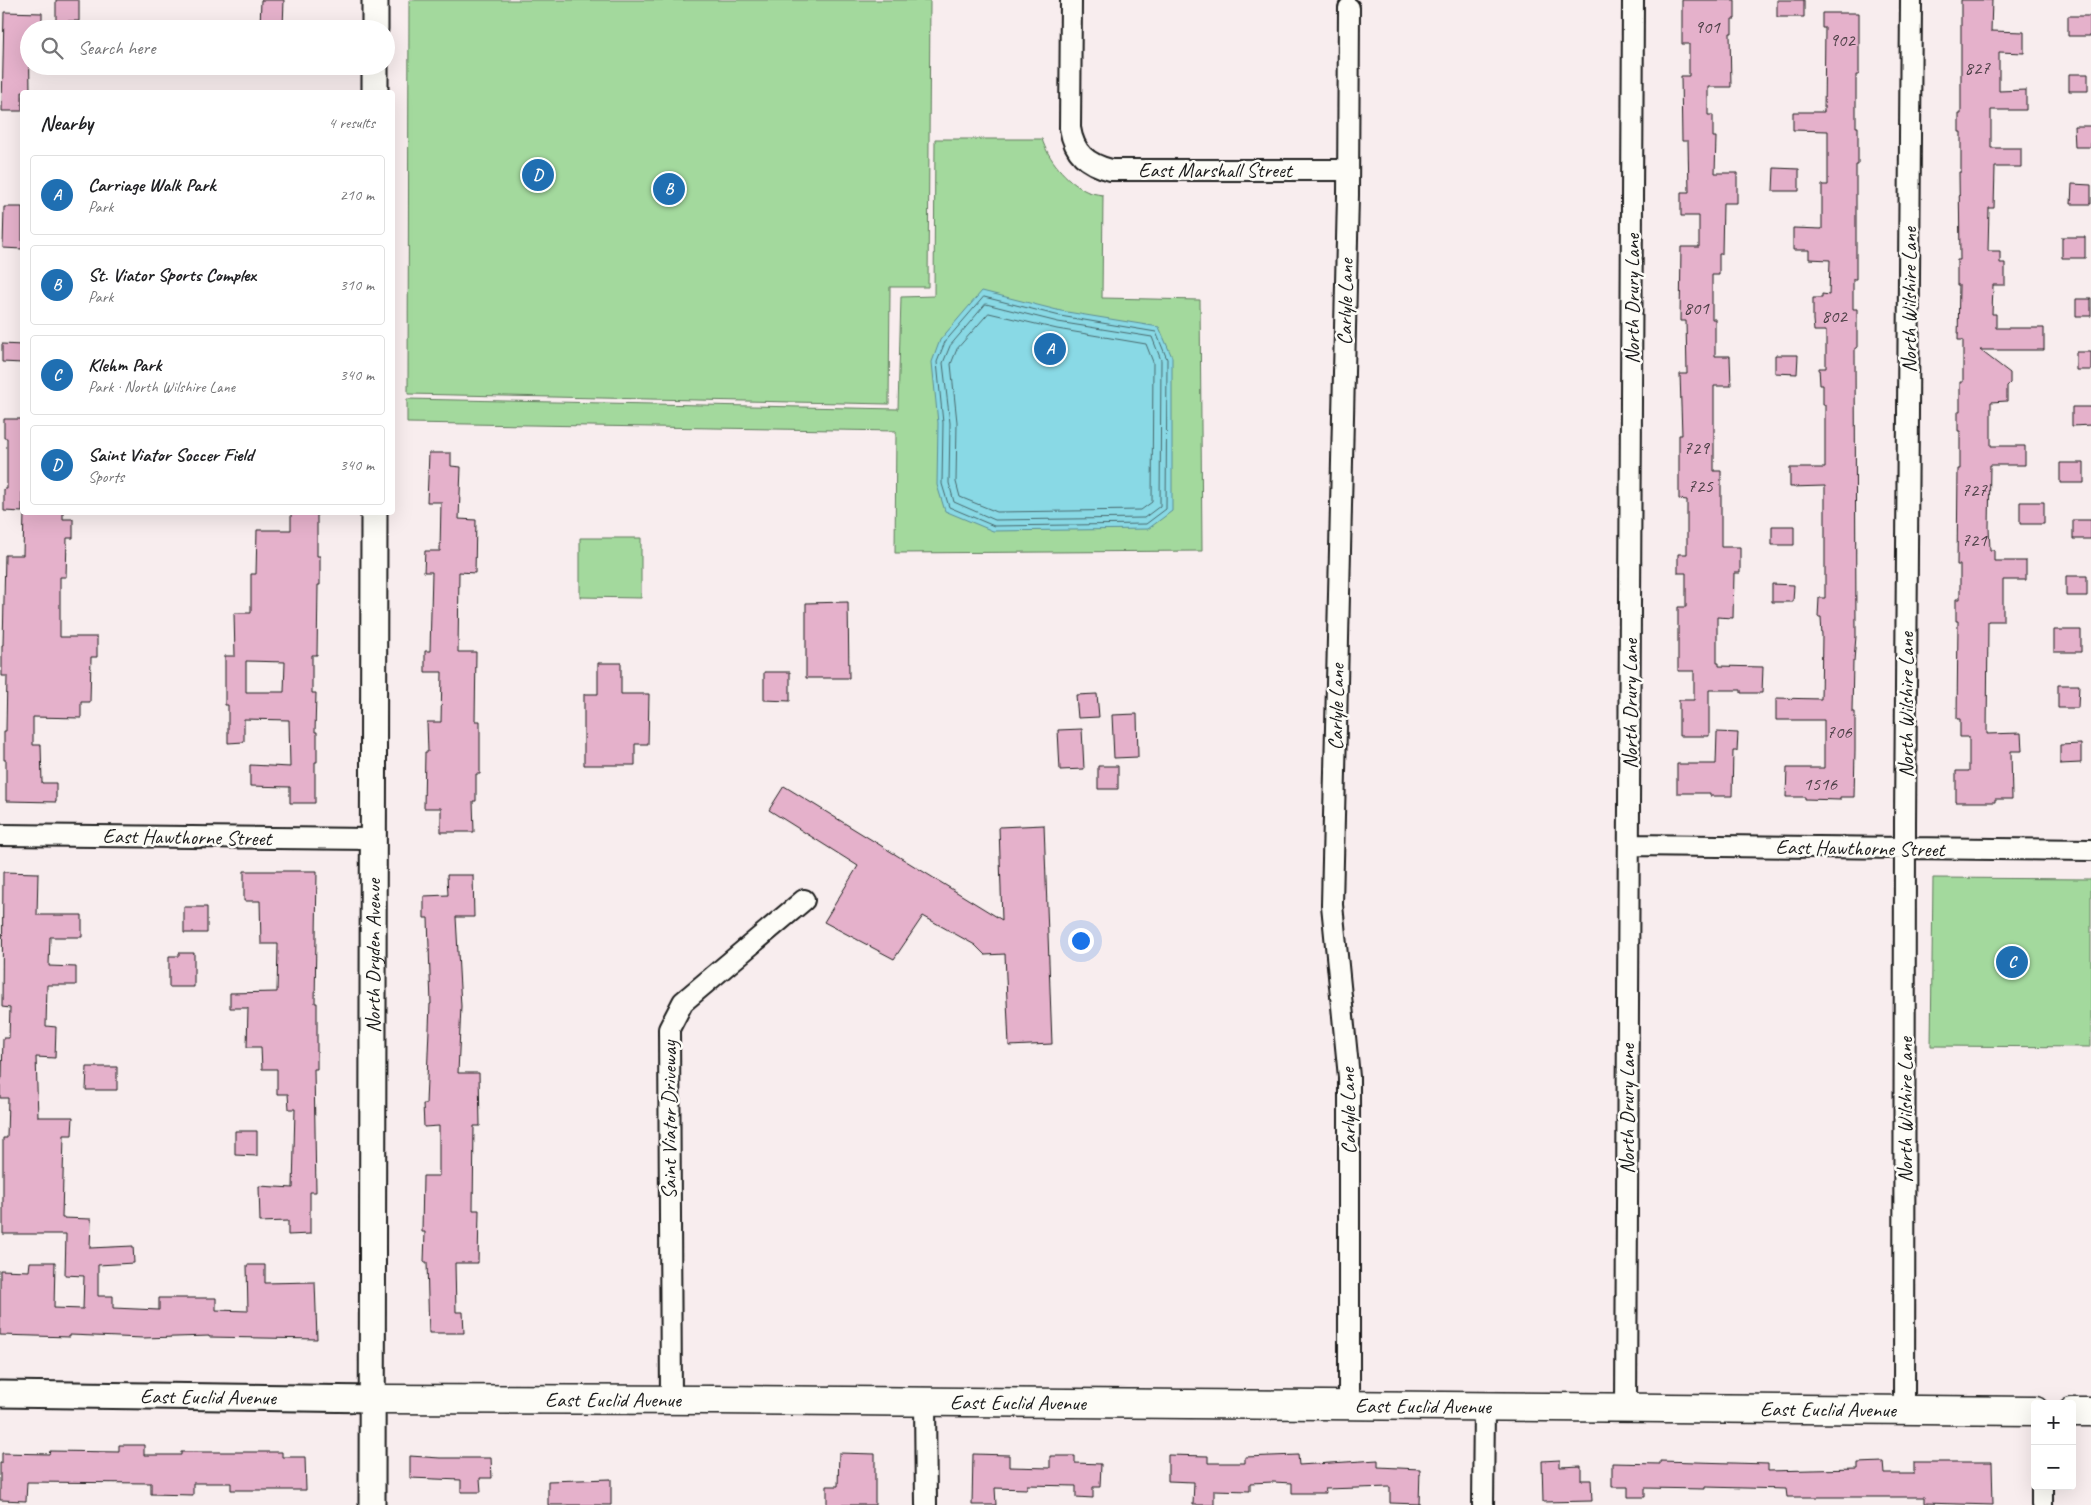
<!DOCTYPE html>
<html lang="en">
<head>
<meta charset="utf-8">
<style>
  :root { --surface:#fff; --page:#f2f2f2; --text:#202124; --muted:#757577; --line:#e0e0e0; --accent:#1f6fb2 }
  body { margin:0; font-family:Caveat,sans-serif; background:var(--page); color:var(--text) }
  .controls { position:absolute; right:15px; bottom:15px; display:grid; overflow:hidden; border-radius:5px; box-shadow:0 5px 20px #0002 }
  .controls button { width:45px; height:45px; display:grid; place-items:center; padding:0; border:0; border-bottom:1px solid var(--line); background:var(--surface); color:var(--text); font:25px sans-serif }
  .you { position:absolute; left:1080px; top:940px; width:18px; height:18px; margin:-12px; border:4px solid #fff; border-radius:50%; background:#1a73e8; box-shadow:0 0 0 8px #1a73e833 }
  .badge { display:grid; place-items:center; width:32px; height:32px; border-radius:50%; background:var(--accent); color:#fff; font-size:16px; font-weight:700 }
  .pin { position:absolute; translate:-50% -50%; border:2px solid #fff; box-shadow:0 1px 5px #0006 }
  .list { margin:0; padding:0; list-style:none }
  h2 { display:flex; justify-content:space-between; align-items:center; height:65px; margin:0; padding:0 20px; font-size:21px }
  h2 small { font-size:16px; font-weight:400; color:var(--muted) }
  .list li { display:grid; grid-template-columns:32px 1fr auto; gap:15px; align-items:center; box-sizing:border-box; height:80px; margin:0 10px 10px; padding:0 10px; border:1px solid var(--line); border-radius:5px }
  .list b { display:block; font-size:19px; white-space:nowrap }
  .list p { margin:0; font-size:16px; white-space:nowrap; color:var(--muted) }
  .list em { font-size:16px; font-style:normal; color:var(--muted) }
  .icon { flex:none; width:28px; height:28px; fill:none; stroke:currentColor; stroke-width:2; stroke-linecap:round; stroke-linejoin:round }
  .map { position:relative; flex:none; width:2091px; height:1505px; overflow:hidden }
  .search { position:absolute; background:var(--surface); box-shadow:0 5px 20px #0002; left:20px; top:20px; width:375px; height:55px; display:flex; align-items:center; gap:12px; box-sizing:border-box; padding:0 18px; border-radius:28px; color:var(--muted); font-size:19px }
  .panel { position:absolute; background:var(--surface); box-shadow:0 5px 20px #0002; left:20px; top:90px; width:375px; height:425px; border-radius:5px }
  .map>svg:first-child { display:block }
  .green { fill:#a3d99d; stroke:#607a5c }
  .water { fill:#89d9e5; stroke:#5d8d95 }
  .lines { fill:none; stroke-linecap:round; stroke-linejoin:round }
  .shore { stroke:#48686c; stroke-width:1 }
  .building { fill:#e5b1cb; stroke:#1c1c1c; fill-rule:evenodd }
  .minor-casing { stroke:#1c1c1c; stroke-width:24 }
  .tertiary-casing { stroke:#1c1c1c; stroke-width:29 }
  .secondary-casing { stroke:#1c1c1c; stroke-width:31 }
  .minor { stroke:#fdfcf7; stroke-width:20 }
  .tertiary { stroke:#fdfcf7; stroke-width:25 }
  .secondary { stroke:#fdfcf7; stroke-width:28 }
  .labels { text-anchor:middle; stroke-width:5; stroke-linejoin:round; paint-order:stroke }
  .number-label { font-size:19px; fill:#4e4148 }
  .street-label { font-size:21px; fill:#1c1c1c; stroke:#fdfcf7 }
</style>
</head>
<body>
<div class="map">
<svg width="2091" height="1505" viewBox="0 0 2091 1505">
  <rect width="100%" height="100%" fill="#f8edee"/>
  <filter id="ink" filterUnits="userSpaceOnUse"><feTurbulence type="fractalNoise" baseFrequency=".02" numOctaves="2"/><feDisplacementMap in="SourceGraphic" scale="10" xChannelSelector="R" yChannelSelector="G"/><feConvolveMatrix kernelMatrix="1 2 1 2 8 2 1 2 1" color-interpolation-filters="sRGB"/></filter>
  <g filter="url(#ink)">
    <path class="green" d="M409,0H930L928,287H890L889,404L408,394Z
      M935,139H1042C1048,159 1066,180 1084,190C1089,193 1096,194 1103,195L1102,298L1200,300L1202,551L895,553L896,431L407,423V399L898,409L901,297L934,296Z
      M580,538H641V598L580,597Z
      M1933,878L2091,879V1047L1931,1046Z"/>
    <path class="water" d="M982,291L1061,311L1159,327L1172,357V511L1148,529L993,531L945,511L937,485L938,423L932,362L940,340Z"/>
    <g class="lines">
      <path class="shore" d="M984,297L1060,316L1156,332L1167,359L1166,509L1146,524L994,526L949,507L942,484L943,423L937,362L945,342Z
        M986,304L1058,322L1152,337L1161,360L1160,506L1144,518L995,520L954,502L949,483L950,423L943,363L950,346Z
        M989,313L1057,329L1146,344L1153,362L1152,502L1141,510L997,512L960,497L956,482L957,422L951,364L957,349Z"/>
    </g>
    <path class="building" d="M56,0H79V21H56Z
      M261,0H284L283,27L260,26Z
      M1682,0H1735V19H1732V33H1730L1731,87H1708V115H1713V137H1716L1715,173H1737V203H1723L1722,254H1719V275H1712V319H1715V356H1730L1731,386H1714V471H1721V547H1740V573H1734L1733,618L1717,617V663H1719V666L1763,667L1762,693H1741V690H1709V736H1679V700H1694V671H1678V607H1686V573H1678V554H1687V500L1679,499V435H1682L1680,374H1687L1686,321H1680L1681,247H1699V216H1681V192H1689L1688,141H1682L1681,76H1689V44H1682Z
      M1777,0H1804V17H1777Z
      M1961,0H1992L1991,31L2024,32V53L1999,52V91L2026,90V110H1991V148H2021V167H1995L1994,208H1989L1988,251H2000V263H2005V285H1993L1992,314H1996V328H2044V350H1980L2010,373V383L2007,386V401L1991,402V446H2025V465H1990L1989,528L1990,550H1994V561H2026V580H2003V621H1988L1987,734L2021,733L2022,751H2011L2012,799H1995V802H1956V771H1969V737H1960V719H1957L1958,621H1956V599H1960V565H1957L1958,469H1960V431H1958V411H1960V382H1963V340H1958L1959,285H1957V260H1960L1959,172H1961V132H1959V114H1961Z
      M4,12L42,13V29H29L30,92H22V111H2Z
      M1822,13H1859V75H1856V127H1858V165H1856V279H1853V309H1857V348H1855L1856,636L1854,661H1853L1852,712H1855V750L1854,797H1840V800L1805,799V797H1786L1787,768H1824V720H1776V698L1821,699L1822,636L1821,617H1818L1819,598H1825V486L1790,487V468H1825V405H1823V385H1820L1819,368H1826V331H1814L1813,320V298H1822V294L1829,295L1830,260L1809,259V250H1793V228L1822,229V185H1828V131L1793,130V112H1824L1825,28H1822Z
      M2068,16H2090V36H2068Z
      M2069,74H2088V91H2069Z
      M2074,126H2091V147H2075Z
      M1774,168L1799,169V191H1773Z
      M2072,184L2091,185V204H2071Z
      M4,207H22V249L3,248Z
      M2062,237H2085V258H2062Z
      M2076,299H2091V316H2076Z
      M2,344L22,345V363L2,362Z
      M2076,352H2091V370H2076Z
      M1775,355H1798L1797,374L1775,373Z
      M2072,407H2091V425L2072,426Z
      M4,419H22V512L4,511V489H7V438H4Z
      M429,453H451V466L461,467L459,519L476,520L475,573L459,572L458,652H476L475,721H480V774H476V801H473L474,832H441V808H424L425,752H428L427,722H441L442,672H425V651H430L432,572H424L425,551H440L441,502H427Z
      M2060,463H2084V483H2060Z
      M2020,502H2044V524H2020Z
      M24,512H63V519H73V538H67L66,577H60V637H97V657H91L90,702H81V718L33,717V745H41L42,783H56V802L6,801V760H4V731H6L7,676H2V645H3L5,555H23Z
      M291,512H317V556H320V585H318L317,655H312V693H316L315,732H317V762H315V803H290V787L250,786V765L290,767L289,720L244,719V742L228,743V705H225V656H235L234,613H251V574H256L257,530H291ZM246,661L285,662L284,692H246Z
      M2073,520H2091V539H2073Z
      M1772,526H1794V545H1772Z
      M2066,576H2087V596H2066Z
      M1772,584L1794,585L1793,602H1772Z
      M848,602L849,678H806V603Z
      M2054,630H2081V652H2054Z
      M598,663H621V694H649L648,744H635V765H584V694H598Z
      M764,672H790V701L764,700Z
      M2058,685H2079L2078,708H2058Z
      M1097,694L1099,717L1078,718L1076,695Z
      M1137,714L1138,757L1114,758L1112,715Z
      M1082,729L1084,769L1060,770L1058,730Z
      M1717,732L1738,733L1737,751H1733L1732,796H1710V793H1677V764H1716Z
      M2081,744V763L2060,764V745Z
      M1098,766H1118V789H1098Z
      M784,786L1002,920L999,827L1044,825L1052,1044L1009,1046L1005,954L985,955L975,945L923,916L894,959L824,922L858,866L769,810Z
      M244,871H317L315,1003H317V1069H314L316,1192H310V1234L288,1235V1221L260,1222L259,1186L293,1188L295,1109H289L288,1094H277V1069H262L261,1047H247L248,1008H230V993L277,992L278,944H261L260,901H244Z
      M3,872L38,873L37,915H82V937H50L49,966L76,967V985H47L46,1026L56,1027L55,1058L36,1057L38,1117H73L72,1135H64L62,1218L91,1219L90,1248L133,1246L134,1263L98,1265V1296H113V1308L159,1310V1298H216V1310L248,1311L247,1265H265V1283L315,1282L317,1339L209,1337V1336L143,1338L70,1335V1337L0,1335V1270L29,1271L30,1262H55L54,1308L83,1309L84,1276L65,1275L66,1234H3V1138H7L8,1098H0V1078H2L3,1038H9L10,1008L2,1007Z
      M447,875H473L474,917H456L461,1006L458,1073H479L480,1126H474L473,1210H479L478,1263H455L456,1312H463L464,1333H429L427,1262H424L425,1232H422L423,1176H439V1126L424,1127L423,1104H426L430,1004H431L428,918H424V896L448,895Z
      M184,907H207V933H184Z
      M179,953H194V987H169V956H179Z
      M87,1067H117V1090H86Z
      M235,1131H257V1156L235,1155Z
      M119,1445H144V1455H181V1452H282V1457H305L306,1490H231V1483H193V1495L151,1494V1483L27,1482L26,1501L0,1500V1463H2V1453L49,1454L50,1451L119,1452Z
      M839,1453L875,1454V1505H827V1486H838Z
      M973,1454L1009,1455V1467L1050,1468V1456H1075V1463L1101,1464L1100,1487H1093V1498L1076,1497V1486L1027,1485V1489L995,1488L996,1505H972Z
      M1168,1455L1208,1456V1463H1245V1457L1298,1455L1299,1465L1378,1460V1467L1420,1469L1419,1504L1390,1503V1487L1325,1489L1326,1493H1292V1483L1273,1482L1250,1483V1491L1214,1490V1505H1193L1194,1482L1168,1481Z
      M410,1456L440,1458H491L492,1478H480L481,1492H461V1480L410,1478Z
      M1560,1460V1467L1581,1466V1480H1591L1592,1501L1543,1502L1542,1461Z
      M1660,1461L1768,1464V1471L1858,1469V1463L1883,1462L1884,1474H1914V1462H1992L1993,1505L1924,1503V1497H1787L1786,1489L1705,1487V1489L1645,1488V1497H1628V1487H1612V1463L1660,1464Z
      M611,1479V1505H548V1481Z"/>
    <g class="lines">
      <defs>
        <path id="minor" d="M1071,0L1070,128C1074,153 1087,164 1111,170H1348
          M1349,8L1348,195L1332,905L1349,1077V1406
          M0,835L373,839
          M1629,845L2091,850
          M671,1400L669,1029L683,1002L804,900
          M925,1402L926,1505
          M1626,1408L1633,0
          M1904,1410L1905,824L1911,0
          M1483,1505L1484,1407
          M2042,1505V1486"/>
        <g id="tertiary">
          <path d="M375,29V0"/>
          <path d="M375,92V66"/>
          <path id="s1" d="M0,1394L374,1399"/>
          <path id="s2" d="M372,1505L374,512"/>
        </g>
        <g id="secondary">
          <path id="s3" d="M374,1399L717,1400L2035,1411"/>
          <path d="M2072,1412H2091"/>
        </g>
      </defs>
      <use href="#minor" class="minor-casing"/>
      <use href="#tertiary" class="tertiary-casing"/>
      <use href="#secondary" class="secondary-casing"/>
      <use href="#minor" class="minor"/>
      <use href="#tertiary" class="tertiary"/>
      <use href="#secondary" class="secondary"/>
    </g>
  </g>
  <g class="labels">
    <g class="number-label">
      <text x="1707" y="33">901</text>
      <text x="1842" y="46">902</text>
      <text x="1977" y="74">827</text>
      <text x="1696" y="314">801</text>
      <text x="1834" y="322">802</text>
      <text x="1696" y="454">729</text>
      <text x="1700" y="492">725</text>
      <text x="1974" y="496">727</text>
      <text x="1974" y="546">721</text>
      <text x="1839" y="738">706</text>
      <text x="1820" y="790">1516</text>
    </g>
    <g class="street-label">
      <text x="1215" y="177">East Marshall Street</text>
      <text transform="translate(1632 299) rotate(-90)" y="7">North Drury Lane</text>
      <text transform="translate(1909 300) rotate(-90)" y="7">North Wilshire Lane</text>
      <text transform="translate(1345 302) rotate(-89)" y="7">Carlyle Lane</text>
      <text transform="translate(1630 704) rotate(-90)" y="7">North Drury Lane</text>
      <text transform="translate(1906 705) rotate(-90)" y="7">North Wilshire Lane</text>
      <text transform="translate(1336 707) rotate(-89)" y="7">Carlyle Lane</text>
      <text transform="translate(187 837) rotate(1)" y="7">East Hawthorne Street</text>
      <text transform="translate(1860 848) rotate(1)" y="7">East Hawthorne Street</text>
      <text dy="7" stroke="none"><textPath href="#s2" startOffset="549">North Dryden Avenue</textPath></text>
      <text transform="translate(1627 1109) rotate(-90)" y="7">North Drury Lane</text>
      <text transform="translate(1905 1110) rotate(-90)" y="7">North Wilshire Lane</text>
      <text transform="translate(1348 1111) rotate(-91)" y="7">Carlyle Lane</text>
      <text transform="translate(669 1120) rotate(-90)" y="7">Saint Viator Driveway</text>
      <text dy="7" stroke="none"><textPath href="#s1" startOffset="208">East Euclid Avenue</textPath></text>
      <text dy="7" stroke="none"><textPath href="#s3" startOffset="239">East Euclid Avenue</textPath></text>
      <text dy="7" stroke="none"><textPath href="#s3" startOffset="644">East Euclid Avenue</textPath></text>
      <text dy="7" stroke="none"><textPath href="#s3" startOffset="1049">East Euclid Avenue</textPath></text>
      <text dy="7" stroke="none"><textPath href="#s3" startOffset="1454">East Euclid Avenue</textPath></text>
    </g>
  </g>
</svg>
<div class="controls">
<button>+</button>
<button>−</button>
</div>
<div class="you"></div>
<div class="pin badge" style="left:1050px;top:349px">A</div>
<div class="pin badge" style="left:669px;top:189px">B</div>
<div class="pin badge" style="left:2012px;top:962px">C</div>
<div class="pin badge" style="left:538px;top:175px">D</div>
<div class="search"><svg class="icon" aria-label="search" viewBox="0 0 24 24"><circle cx="10" cy="10" r="6"/><path d="M15 15l6 6"/></svg>Search here</div>
<section class="panel">
<h2>Nearby<small>4 results</small></h2>
<ul class="list">
<li><span class="badge">A</span><div><b>Carriage Walk Park</b><p>Park</p></div><em>210 m</em></li>
<li><span class="badge">B</span><div><b>St. Viator Sports Complex</b><p>Park</p></div><em>310 m</em></li>
<li><span class="badge">C</span><div><b>Klehm Park</b><p>Park · North Wilshire Lane</p></div><em>340 m</em></li>
<li><span class="badge">D</span><div><b>Saint Viator Soccer Field</b><p>Sports</p></div><em>340 m</em></li>
</ul>
</section>
</div>
</body>
</html>
